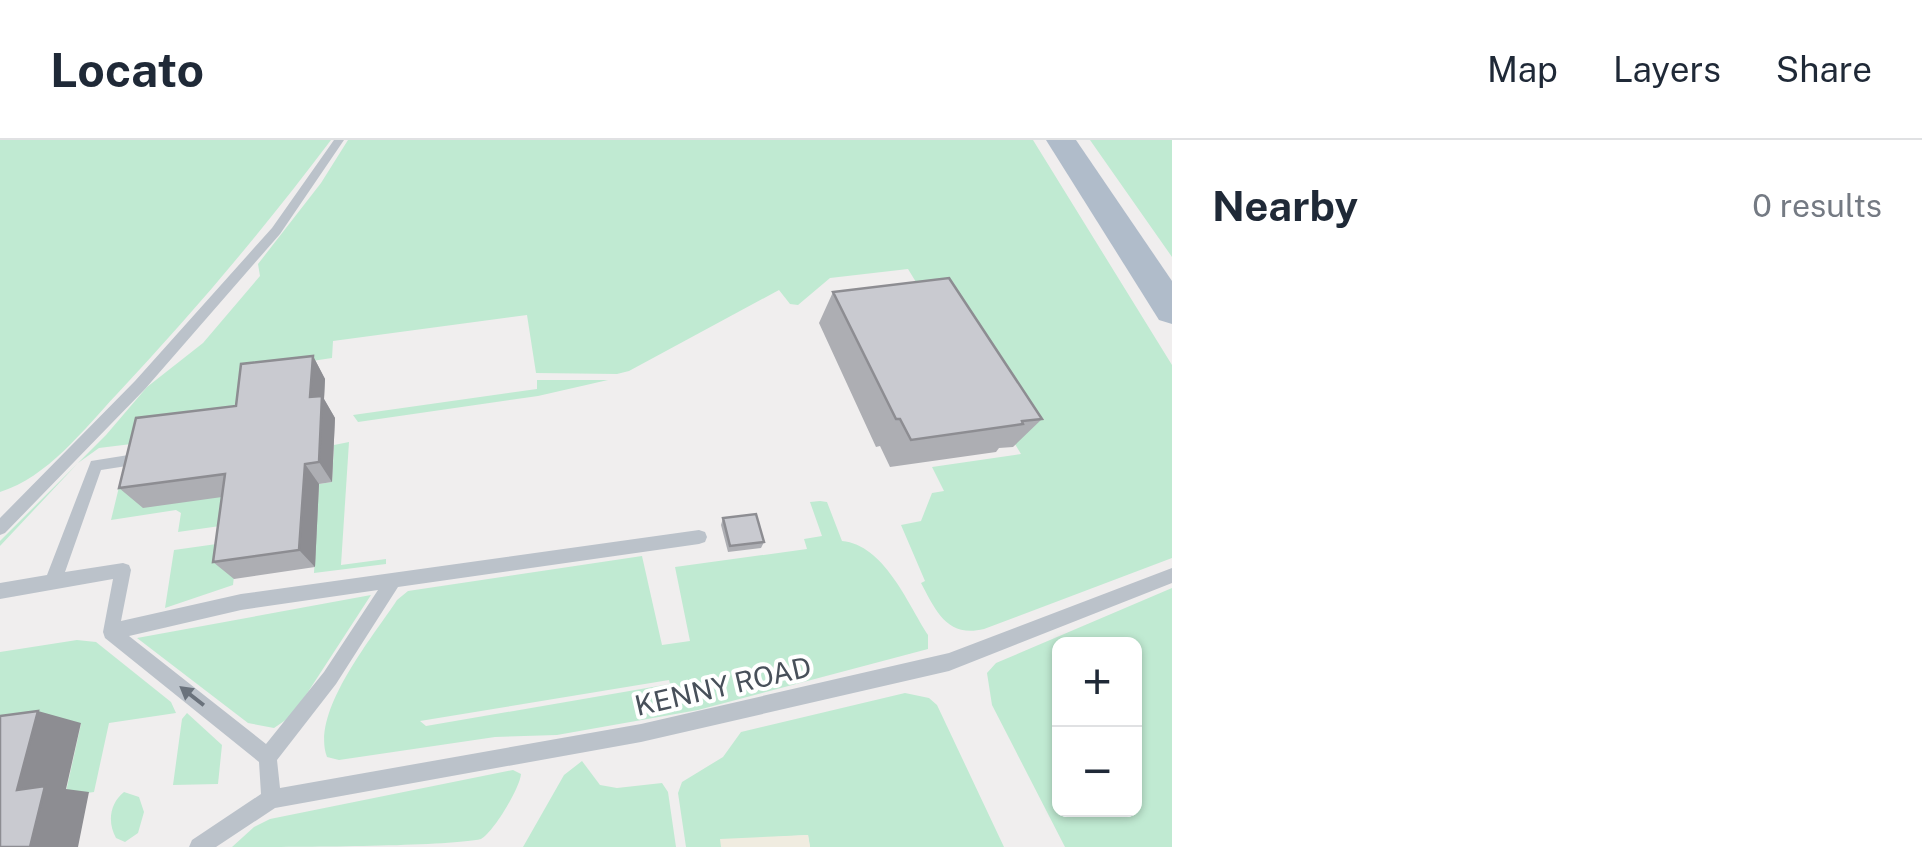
<!DOCTYPE html>
<html lang="en">
<head>
<meta charset="utf-8">
<style>
  :root { --surface:#fff; --page:#f2f2f3; --text:#1f2937; --muted:#747a83; --line:#e0e1e3 }
  body { margin:0; font-family:"Public Sans",sans-serif; background:var(--page); color:var(--text) }
  .controls { position:absolute; right:30px; bottom:30px; display:grid; overflow:hidden; border-radius:15px; box-shadow:0 2px 8px #0004 }
  .controls button { width:90px; height:90px; display:grid; place-items:center; padding:0; border:0; border-bottom:2px solid var(--line); background:var(--surface); color:var(--text); font:50px sans-serif }
  .list { margin:0; padding:0; list-style:none }
  h2 { display:flex; justify-content:space-between; align-items:center; height:130px; margin:0; padding:0 40px; font-size:42px }
  h2 small { font-size:32px; font-weight:400; color:var(--muted) }
  .map { position:relative; flex:none; width:1172px; height:707px; overflow:hidden }
  header { display:flex; align-items:center; gap:60px; box-sizing:border-box; height:140px; padding:0 50px; background:var(--surface); border-bottom:2px solid var(--line) }
  header strong { font-size:48px }
  nav { display:flex; gap:55px; margin-inline-start:auto; font-size:35px }
  main { display:flex }
  aside { flex:1; background:var(--surface) }
  .map>svg:first-child { display:block }
  .green { fill:#c0ead2; fill-rule:evenodd }
  .sand { fill:#f0ece0 }
  .lines { fill:none; stroke-linecap:round; stroke-linejoin:round }
  .lane { fill:#bbc2ca; fill-rule:evenodd }
  .primary { fill:#b0bcca; fill-rule:evenodd }
  .wall { fill:#adaeb3 }
  .shaded-wall { fill:#8d8d92 }
  .building { fill:#c9cad0; stroke:#8d8d92; stroke-width:2.5 }
  .oneway { fill:#6a727c }
  .labels { text-anchor:middle; stroke-width:8; stroke-linejoin:round; paint-order:stroke }
  .street-label { font-size:28px; fill:#48505a; stroke:#fff }
</style>
</head>
<body>
<header>
<strong>Locato</strong>
<nav><a>Map</a><a>Layers</a><a>Share</a></nav>
</header>
<main>
<div class="map">
<svg width="1172" height="707" viewBox="0 0 1172 707">
  <rect width="100%" height="100%" fill="#f0eeee"/>
  <path class="green" d="M0,0H331C264,89 193,173 117,254C83,290 48,337 0,352Z
    M348,0H1033L1172,225V418L984,489C947,498 936,471 921,443L925,441L901,385L921,381L932,353L944,351L932,327L1021,314L908,129L830,138L798,165L790,164L779,150L629,231L617,234L536,233L527,175L333,201L332,218L285,225L253,289L99,308L78,323L0,406V401L106,295L147,247L203,203L260,136L258,124L321,43Z
    M1090,0H1172V117Z
    M537,240H608L538,256L358,282L353,275L537,249Z
    M349,302L341,425L386,419V424L314,433L319,344L332,342L334,305Z
    M127,340L244,355L241,383L178,392L181,373L176,370L111,380L119,347Z
    M820,361L827,362L842,401C884,405 907,462 928,495V509L698,570L557,595L495,597L339,620L327,617C310,572 373,497 397,460L408,451L642,416L662,505L690,501L675,427L807,409L804,399L822,396L810,362ZM669,540L670,544L426,586L420,581Z
    M238,401L233,445L165,468L174,410Z
    M1172,448V707H1065L992,565L987,533L996,523ZM1134,504V670H1060V504Z
    M371,455L293,575L274,588L248,583L137,498Z
    M77,500L96,502L171,562L176,573L109,583L94,652L65,656L81,584L0,596V512Z
    M905,553L929,558L937,565L1004,707H810L808,695L721,700V707H686L678,653L682,642L723,617L741,592Z
    M187,573L222,605L218,644L173,645L182,579Z
    M582,621L600,645L617,648L662,643L668,652L676,707H523L564,635Z
    M513,630L521,634C520,648 493,693 481,699C447,707 279,707 232,707L254,687L270,679Z
    M124,652L139,657L144,672L138,693L125,702L116,698C107,682 110,663 124,652Z"/>
  <path class="sand" d="M808,695L810,707H721L720,699Z"/>
  <g class="lines">
    <path class="lane" d="M334,0H344L280,94L145,249L5,393L0,395V378L135,241L272,88Z
      M141,313L146,315L148,319L146,323L101,330L65,432L123,423L129,425L131,430L121,481L241,454L699,390L705,392L707,397L705,402L699,404L398,447L336,544L277,620L280,648L641,584L949,513L1172,428V443L949,531L641,602L275,668L216,707H189L192,700L261,654L259,622L105,498L103,492L113,439L0,459V443L47,435L91,321ZM378,450L324,532L266,604L129,496L241,470Z"/>
    <path class="primary" d="M1046,0H1076L1172,141V184L1159,180Z"/>
  </g>
  <path class="wall" d="M833,152L1042,279L1013,307L999,308L996,312L890,327L880,306L876,307L819,183Z
    M313,216L325,239L324,259L335,278L332,342L319,344L315,427L234,439L213,422L222,357L143,368L119,348L236,266Z
    M723,378L764,402L761,408L728,412L721,385Z"/>
  <path class="shaded-wall" d="M313,216L325,239L324,259L335,278L332,342L319,322L310,257Z
    M305,324L319,344L315,427L299,410Z
    M38,571L81,583L66,649L89,652L78,707H30L17,650Z"/>
  <path class="building" d="M949,138L1042,279L1022,281L1023,284L911,300L900,279H896L833,152Z
    M313,216L310,257L322,256L319,322L305,324L299,410L213,422L225,334L119,348L136,278L236,266L241,224Z
    M756,374L764,402L730,406L723,378Z
    M38,571L17,650L45,646L30,707H0V576Z"/>
  <defs><path id="oneway-solid" d="M-6-.8H1V-3.2L6.5 0L1 3.2V.8H-6Z" transform="scale(2.5)"/></defs>
  <use class="oneway" href="#oneway-solid" transform="translate(192 556) rotate(-142)"/>
  <g class="labels">
    <g class="street-label">
      <text transform="translate(723 546) rotate(-13)" y="10">KENNY ROAD</text>
    </g>
  </g>
</svg>
<div class="controls">
<button>+</button>
<button>−</button>
</div>
</div>
<aside>
<h2>Nearby<small>0 results</small></h2>
<ul class="list">
</ul>
</aside>
</main>
</body>
</html>
